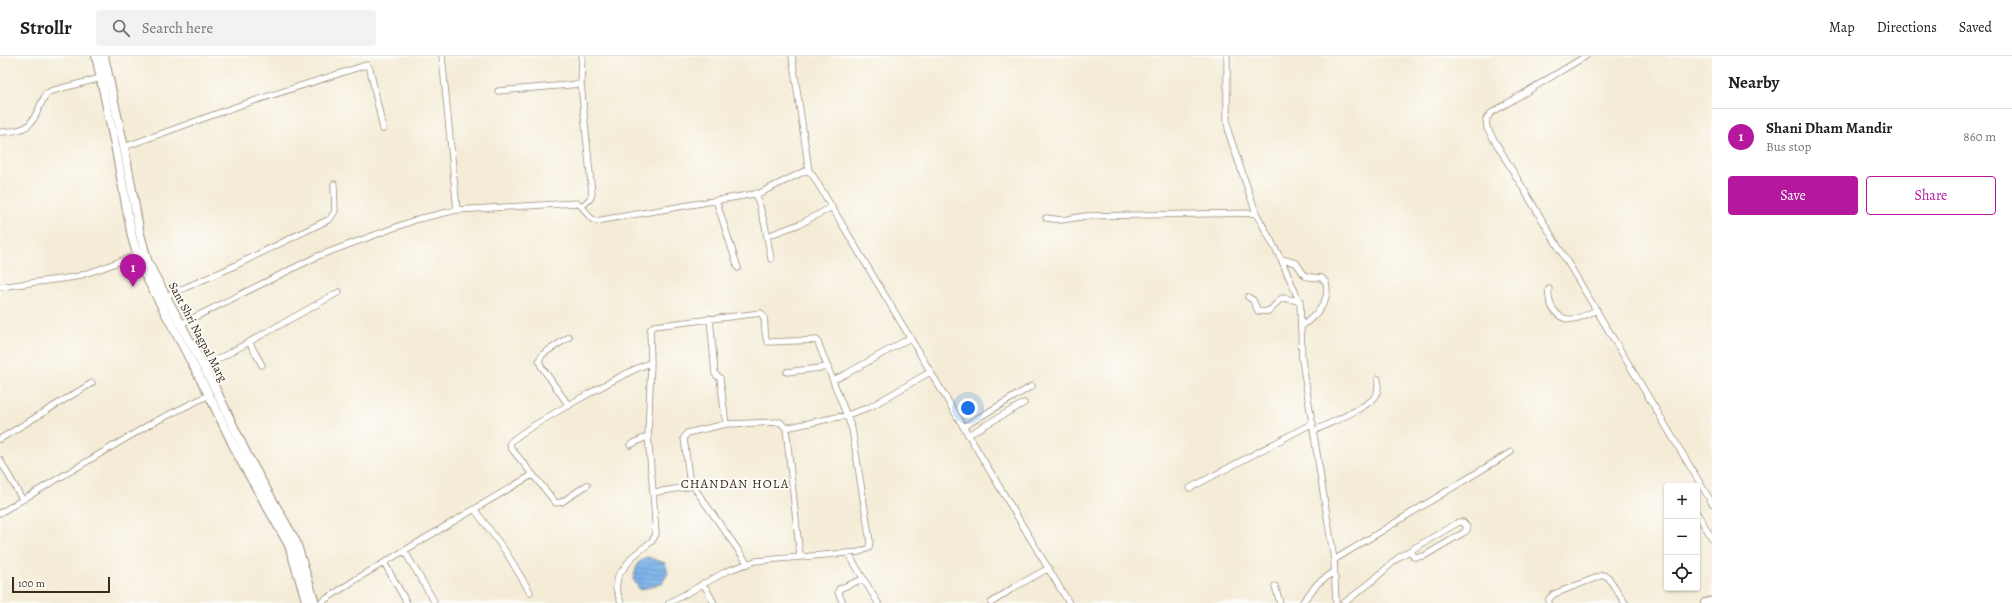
<!DOCTYPE html>
<html lang="en">
<head>
<meta charset="utf-8">
<style>
  :root { --surface:#fff; --page:#f2f2f2; --text:#202124; --muted:#757577; --line:#e0e0e0; --accent:#b5179e }
  body { margin:0; font-family:Alegreya,serif; background:var(--page); color:var(--text) }
  .controls { position:absolute; right:12px; bottom:12px; display:grid; overflow:hidden; border-radius:4px; box-shadow:0 1px 3px #0004 }
  .controls button { width:36px; height:36px; display:grid; place-items:center; padding:0; border:0; border-bottom:1px solid var(--line); background:var(--surface); color:var(--text); font:20px sans-serif }
  .scale { position:absolute; left:12px; bottom:10px; width:98px; box-sizing:border-box; padding-left:4px; border:2px solid #3b2a1e; border-top:0; font-size:11px; line-height:14px; white-space:nowrap; color:#3b2a1e; -webkit-text-stroke:3px #fdfcf7; paint-order:stroke }
  .you { position:absolute; left:968px; top:352px; width:14px; height:14px; margin:-10px; border:3px solid #fff; border-radius:50%; background:#1a73e8; box-shadow:0 0 0 6px #1a73e833 }
  .badge { display:grid; place-items:center; width:26px; height:26px; border-radius:50%; background:var(--accent); color:#fff; font-size:13px; font-weight:700 }
  .pin { position:absolute; translate:-50% -33px; filter:drop-shadow(0 1px 2px #0008) }
  .pin::after { content:''; position:absolute; top:21px; width:14px; height:12px; background:inherit; clip-path:polygon(0 0,100% 0,50% 100%) }
  .list { margin:0; padding:0; list-style:none }
  h2 { display:flex; justify-content:space-between; align-items:center; height:52px; margin:0; padding:0 16px; font-size:17px }
  h2 small { font-size:13px; font-weight:400; color:var(--muted) }
  .list li { display:grid; grid-template-columns:26px 1fr auto; gap:12px; align-items:center; box-sizing:border-box; height:56px; padding:0 16px; border-top:1px solid var(--line) }
  .list b { display:block; font-size:15px; white-space:nowrap }
  .list p { margin:0; font-size:13px; white-space:nowrap; color:var(--muted) }
  .list em { font-size:13px; font-style:normal; color:var(--muted) }
  .actions { display:flex; gap:8px; padding:12px 16px }
  .actions a { flex:1; padding:9px 0; border:1px solid var(--accent); border-radius:4px; text-align:center; font-size:14px; color:var(--accent) }
  .actions .main { background:var(--accent); color:#fff }
  .icon { flex:none; width:22px; height:22px; fill:none; stroke:currentColor; stroke-width:2; stroke-linecap:round; stroke-linejoin:round }
  .map { position:relative; flex:none; width:1712px; height:547px; overflow:hidden }
  header { display:flex; align-items:center; gap:24px; box-sizing:border-box; height:56px; padding:0 20px; background:var(--surface); border-bottom:1px solid var(--line) }
  header strong { font-size:19px }
  nav { display:flex; gap:22px; margin-inline-start:auto; font-size:14px }
  .search { width:280px; height:36px; background:var(--page); display:flex; align-items:center; gap:10px; box-sizing:border-box; padding:0 14px; border-radius:4px; color:var(--muted); font-size:15px }
  main { display:flex }
  aside { flex:1; background:var(--surface) }
  .map>svg:first-child { display:block }
  .water { fill:url(#water-rules); stroke:#5c6e84 }
  .lines { fill:none; stroke-linecap:round; stroke-linejoin:round }
  .street-casing { stroke:#988b7a; stroke-width:7 }
  .secondary-casing { stroke:#988b7a; stroke-width:10 }
  .street { stroke:#fff; stroke-width:5.5 }
  .secondary { stroke:#fff; stroke-width:8 }
  .labels { text-anchor:middle; stroke-width:4; stroke-linejoin:round; paint-order:stroke }
  .street-label { font-size:12px; fill:#3b2a1e; stroke:#fdfcf7 }
  .neighbourhood-label { font-size:13px; letter-spacing:1px; fill:#3b2a1e; stroke:#fdfcf7 }
</style>
</head>
<body>
<header>
<strong>Strollr</strong>
<div class="search"><svg class="icon" aria-label="search" viewBox="0 0 24 24"><circle cx="10" cy="10" r="6"/><path d="M15 15l6 6"/></svg>Search here</div>
<nav><a>Map</a><a>Directions</a><a>Saved</a></nav>
</header>
<main>
<div class="map">
<svg width="1712" height="547" viewBox="0 0 1712 547">
  <defs>
    <pattern id="water-rules" width="6" height="5" patternUnits="userSpaceOnUse"><rect width="6" height="5" fill="#7cb3eb"/><path d="M0 2.5h6" fill="none" stroke="#6792be"/></pattern>
  </defs>
  <rect width="100%" height="100%" fill="#fdfcf7"/>
  <filter id="ink" filterUnits="userSpaceOnUse"><feTurbulence type="fractalNoise" baseFrequency=".025" numOctaves="2"/><feDisplacementMap in="SourceGraphic" scale="8" xChannelSelector="R" yChannelSelector="G"/><feConvolveMatrix kernelMatrix="1 2 1 2 8 2 1 2 1" color-interpolation-filters="sRGB"/></filter>
  <filter id="wash" filterUnits="userSpaceOnUse"><feTurbulence type="fractalNoise" baseFrequency=".012" numOctaves="4" result="noise"/><feDisplacementMap in="SourceGraphic" scale="16" xChannelSelector="R" yChannelSelector="G"/><feGaussianBlur stdDeviation="0.9" result="paint"/><feColorMatrix in="noise" values="0 0 0 0 0 0 0 0 0 0 0 0 0 0 0 0 0 1.4 0 .05"/><feComposite in="paint" operator="in"/></filter>
  <g filter="url(#wash)">
    <rect width="100%" height="100%" fill="#f4ecd7"/>
    <path class="water" d="M647,501L665,507L668,517L662,527L640,534L633,523L638,507Z"/>
  </g>
  <g filter="url(#ink)">
    <g class="lines">
      <defs>
        <path id="street" d="M442,0L457,154
          M582,0L581,28L592,138L590,143L582,150
          M792,0L809,115
          M1227,0V65L1229,78L1256,157L1281,203L1300,247L1302,304L1334,504L1336,547
          M1586,0L1491,57L1486,63L1487,72L1712,447
          M498,35L581,28
          M0,76C35,75 31,66 46,38L51,35L101,22
          M124,91L238,50L363,10L367,9L370,13L383,73
          M756,137L765,169L771,203
          M716,144L738,212
          M1046,162L1062,164L1086,160L1256,157
          M767,180L800,168L832,151
          M1281,203L1296,207C1310,225 1298,219 1322,222L1326,227C1331,246 1315,260 1302,270
          M0,231L75,221L100,213L144,196
          M1549,233C1547,247 1556,265 1573,263C1581,262 1590,257 1597,254
          M166,240L228,213L330,163L335,155L334,128
          M1248,241L1253,244L1258,255C1274,258 1272,249 1282,242L1300,245
          M710,262L715,318L720,322L726,368
          M181,268L318,200L418,163L457,154L577,147C586,151 587,163 596,165L760,137L807,114L812,118L1069,547
          M569,281L543,298L539,304L541,310L569,350
          M249,286L262,309
          M651,307L650,274L654,270L761,257C768,264 762,278 768,286L817,284L852,373L870,485L869,492L859,496L755,505L727,515L669,547
          M204,311L339,236
          M787,316L828,311
          M833,324L846,318L910,282
          M963,371L1032,330
          M786,372L847,359L870,351L930,316
          M1314,375C1329,367 1365,353 1375,341C1379,336 1378,329 1378,323
          M968,379L1024,347
          M0,383L92,327
          M630,389L648,380
          M0,404L22,443
          M587,429L562,446L556,447L511,392L510,387C519,375 634,311 651,307L648,380L653,435L657,436L693,430L748,508
          M690,429L684,382L687,377L726,368L780,366L786,372L800,501
          M1190,432L1313,367
          M475,454L506,496L530,536
          M0,457L152,367L209,339
          M1697,457L1712,482
          M405,496L434,545
          M848,497L878,547
          M1334,504L1511,396
          M385,508L407,547
          M703,527L714,547
          M1275,530L1280,547
          M320,547L358,522L532,419
          M621,547L616,532L618,520L633,500L652,485L656,478L653,435
          M843,547L838,536L839,533L863,523
          M991,547L1013,532L1049,512
          M1302,547L1318,527L1334,516
          M1344,547L1370,527L1399,501L1459,466H1463L1467,471V474L1463,477L1424,500L1414,501L1411,495
          M1549,547V543L1554,538L1603,519L1608,521L1625,547"/>
        <path id="secondary" d="M96,0L116,94L132,181L141,211L209,339L240,403L289,489L307,547
          M104,0L124,91L140,178L148,207L216,334L247,399L296,486L315,547
          M1705,547L1712,545"/>
      </defs>
      <use href="#street" class="street-casing"/>
      <use href="#secondary" class="secondary-casing"/>
      <use href="#street" class="street"/>
      <use href="#secondary" class="secondary"/>
    </g>
  </g>
  <g class="labels">
    <g class="street-label">
      <text transform="translate(198 276) rotate(62)" y="4">Sant Shri Nagpal Marg</text>
    </g>
    <g class="neighbourhood-label">
      <text x="735" y="432">CHANDAN HOLA</text>
    </g>
  </g>
</svg>
<div class="controls">
<button>+</button>
<button>−</button>
<button><svg class="icon" aria-label="locate" viewBox="0 0 24 24"><circle cx="12" cy="12" r="6"/><path d="M12 2v4M12 18v4M2 12h4M18 12h4"/></svg></button>
</div>
<div class="scale">100 m</div>
<div class="you"></div>
<div class="pin badge" style="left:133px;top:231px">1</div>
</div>
<aside>
<h2>Nearby<small></small></h2>
<ul class="list">
<li><span class="badge">1</span><div><b>Shani Dham Mandir</b><p>Bus stop</p></div><em>860 m</em></li>
</ul>
<div class="actions"><a class="main">Save</a><a>Share</a></div>
</aside>
</main>
</body>
</html>
